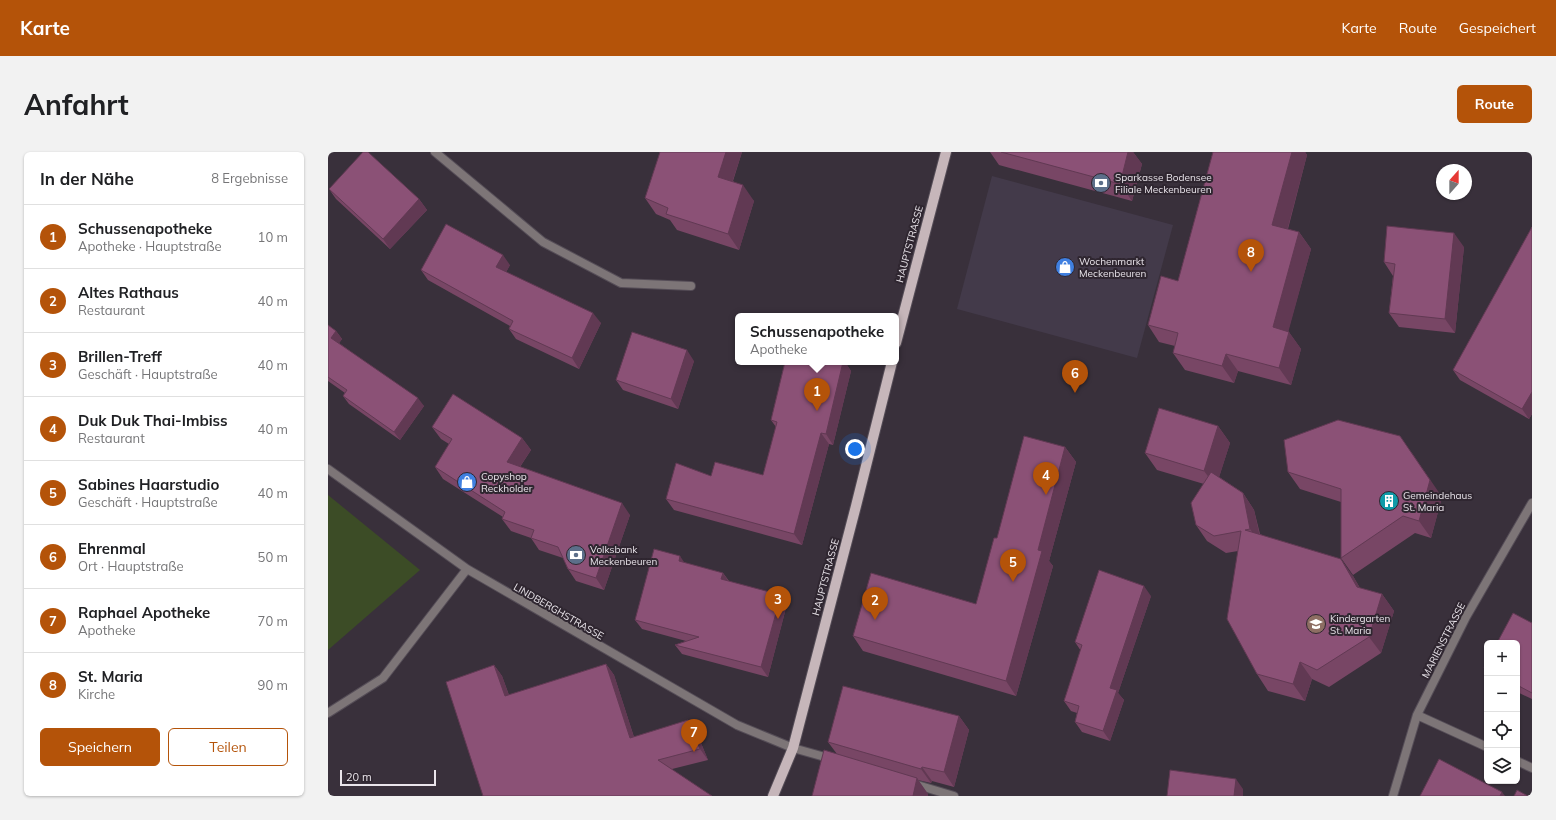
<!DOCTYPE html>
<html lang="de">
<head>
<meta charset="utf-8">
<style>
  :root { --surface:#fff; --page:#f2f2f2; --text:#202124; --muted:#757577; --line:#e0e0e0; --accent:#b45309 }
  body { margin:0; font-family:Mulish,sans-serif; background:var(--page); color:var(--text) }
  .controls { position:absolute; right:12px; bottom:12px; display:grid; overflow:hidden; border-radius:6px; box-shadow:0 1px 3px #0004 }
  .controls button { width:36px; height:36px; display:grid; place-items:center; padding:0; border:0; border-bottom:1px solid var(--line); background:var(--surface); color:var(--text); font:20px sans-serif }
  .compass { position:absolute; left:1108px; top:12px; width:36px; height:36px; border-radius:50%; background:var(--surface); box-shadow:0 1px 3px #0004; rotate:21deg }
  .scale { position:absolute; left:12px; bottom:10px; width:96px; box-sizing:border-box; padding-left:4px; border:2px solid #eae5eb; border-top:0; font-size:11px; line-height:14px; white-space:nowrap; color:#eae5eb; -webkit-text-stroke:3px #2f2630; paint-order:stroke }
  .you { position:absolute; left:527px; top:297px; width:14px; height:14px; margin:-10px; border:3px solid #fff; border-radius:50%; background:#1a73e8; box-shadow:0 0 0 6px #1a73e833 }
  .badge { display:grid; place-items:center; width:26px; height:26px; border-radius:50%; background:var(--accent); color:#fff; font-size:13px; font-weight:700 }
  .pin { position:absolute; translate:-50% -33px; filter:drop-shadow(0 1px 2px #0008) }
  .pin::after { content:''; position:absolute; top:21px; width:14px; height:12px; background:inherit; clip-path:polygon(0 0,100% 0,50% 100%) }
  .popup { position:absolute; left:407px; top:161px; width:164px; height:52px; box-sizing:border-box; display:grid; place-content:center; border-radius:6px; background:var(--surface); filter:drop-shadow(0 1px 3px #0005); font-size:13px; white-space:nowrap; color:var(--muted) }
  .popup b { font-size:15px; color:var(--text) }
  .popup::after { content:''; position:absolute; left:50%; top:100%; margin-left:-8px; border:8px solid transparent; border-top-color:var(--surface) }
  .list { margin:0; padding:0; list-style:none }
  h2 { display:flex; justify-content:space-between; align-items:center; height:52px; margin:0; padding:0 16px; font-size:17px }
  h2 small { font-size:13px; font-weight:400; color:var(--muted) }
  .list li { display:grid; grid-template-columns:26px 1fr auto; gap:12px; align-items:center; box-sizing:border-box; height:64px; padding:0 16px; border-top:1px solid var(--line) }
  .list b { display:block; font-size:15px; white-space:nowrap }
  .list p { margin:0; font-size:13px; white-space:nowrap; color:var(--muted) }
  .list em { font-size:13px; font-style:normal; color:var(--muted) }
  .actions { display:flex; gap:8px; padding:12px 16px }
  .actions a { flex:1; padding:9px 0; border:1px solid var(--accent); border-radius:6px; text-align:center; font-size:14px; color:var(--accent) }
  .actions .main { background:var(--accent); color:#fff }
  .icon { flex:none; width:22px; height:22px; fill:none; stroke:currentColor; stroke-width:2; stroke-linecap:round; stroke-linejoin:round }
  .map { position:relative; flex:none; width:1204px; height:644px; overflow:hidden; border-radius:6px }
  header { display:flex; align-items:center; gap:24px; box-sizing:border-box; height:56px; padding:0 20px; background:var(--accent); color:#fff }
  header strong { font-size:19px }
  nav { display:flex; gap:22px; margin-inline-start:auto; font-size:14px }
  .intro { display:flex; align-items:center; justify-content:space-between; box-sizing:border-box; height:96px; padding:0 24px }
  h1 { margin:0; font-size:28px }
  .button { padding:10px 18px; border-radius:6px; background:var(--accent); color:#fff; font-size:14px; font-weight:700 }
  main { display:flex; gap:24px; padding:0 24px }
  aside { flex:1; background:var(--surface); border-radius:6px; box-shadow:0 1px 3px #0004 }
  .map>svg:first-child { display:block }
  .commercial { fill:#433a4a }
  .green { fill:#3c4c26 }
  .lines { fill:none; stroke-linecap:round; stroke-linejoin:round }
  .service-casing { stroke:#554d57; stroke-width:10 }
  .minor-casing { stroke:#554d57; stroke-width:10 }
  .primary-casing { stroke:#554d57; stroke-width:12 }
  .service { stroke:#7d7577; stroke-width:8 }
  .minor { stroke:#7d7577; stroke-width:8 }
  .primary { stroke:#c6b6ba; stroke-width:10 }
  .wall { fill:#784665 }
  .shaded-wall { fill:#613953 }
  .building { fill:#8b5176; stroke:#613953 }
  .labels { text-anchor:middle; stroke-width:4; stroke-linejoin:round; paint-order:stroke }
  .poi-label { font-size:10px; fill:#eae5eb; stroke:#2f2630; text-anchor:start }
  .street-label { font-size:10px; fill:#eae5eb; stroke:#2f2630 }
</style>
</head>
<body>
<header>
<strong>Karte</strong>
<nav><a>Karte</a><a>Route</a><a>Gespeichert</a></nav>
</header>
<div class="intro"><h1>Anfahrt</h1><a class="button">Route</a></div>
<main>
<aside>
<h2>In der Nähe<small>8 Ergebnisse</small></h2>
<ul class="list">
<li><span class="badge">1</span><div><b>Schussenapotheke</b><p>Apotheke · Hauptstraße</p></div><em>10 m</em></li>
<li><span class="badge">2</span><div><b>Altes Rathaus</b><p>Restaurant</p></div><em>40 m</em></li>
<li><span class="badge">3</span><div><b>Brillen-Treff</b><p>Geschäft · Hauptstraße</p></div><em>40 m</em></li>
<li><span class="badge">4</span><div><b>Duk Duk Thai-Imbiss</b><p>Restaurant</p></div><em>40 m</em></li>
<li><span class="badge">5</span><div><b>Sabines Haarstudio</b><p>Geschäft · Hauptstraße</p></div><em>40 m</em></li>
<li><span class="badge">6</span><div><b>Ehrenmal</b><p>Ort · Hauptstraße</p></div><em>50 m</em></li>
<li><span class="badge">7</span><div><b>Raphael Apotheke</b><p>Apotheke</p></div><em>70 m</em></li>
<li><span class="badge">8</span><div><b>St. Maria</b><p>Kirche</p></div><em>90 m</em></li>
</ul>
<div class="actions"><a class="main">Speichern</a><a>Teilen</a></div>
</aside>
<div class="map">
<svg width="1204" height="644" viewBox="0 0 1204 644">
  <rect width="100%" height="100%" fill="#39303b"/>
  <path class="commercial" d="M664,24L845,73L809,206L629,157Z"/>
  <path class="green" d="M0,343L92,418L0,498Z"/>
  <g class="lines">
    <defs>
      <path id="service" d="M465,596L504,607
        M586,632L626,644"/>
      <path id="minor" d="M107,0L215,90L293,131L363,134
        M0,317L139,417L409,573L465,596
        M0,561L55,526L139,417
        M1089,563L1159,595
        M1189,609L1204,616
        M1065,644L1089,563L1138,465L1204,351"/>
      <path id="primary" d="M568,191L618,0
        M445,644L465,596L528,354L564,210"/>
    </defs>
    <use href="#service" class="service-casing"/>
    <use href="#minor" class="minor-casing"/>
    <use href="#primary" class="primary-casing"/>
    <use href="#service" class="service"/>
    <use href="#minor" class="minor"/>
    <use href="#primary" class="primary"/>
  </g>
  <path class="wall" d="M414,0L405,29L426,49L411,98L349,78L342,68L328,62L317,46Z
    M662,0H805L814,12L804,49L671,13Z
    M885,0H977L979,3L960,77L971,80L983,97L960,179L973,197L963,233L910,219L906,231L857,218L845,201L847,194L831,190L820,173L850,129Z
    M1,37L91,47L99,58L62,97L8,47Z
    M1204,75V262L1201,267L1132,228L1125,218Z
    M1136,95L1127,181L1071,175L1061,161L1065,124L1056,110Z
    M182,113L178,120L273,171L251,217L188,187L181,177L182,174L100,128L93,118Z
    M0,173L8,179L14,187L11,191L96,254L72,288L21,252L15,244L17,241L0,229Z
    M366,209L350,257L295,238L288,228Z
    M457,210H517L523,219L505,293L501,292L474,393L346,358L338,347L383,324L435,323L448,275L443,268Z
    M890,274L902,291L891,325L915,341L926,358L932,382L1025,424L1032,436L1054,442L1066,459L1053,501L1001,535L984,527L977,549L940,539L929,522L910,399L898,401L879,389L868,373L876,332L829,318L817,301Z
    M104,275L194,286L203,298L192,315L302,363L276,438L248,429L240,417L235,406L211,398L203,386L183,379L174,367L175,365L115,327L107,315L121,292L113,287Z
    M737,295L748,310L721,409L725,414L688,544L535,499L525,484L648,452L669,386Z
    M960,320L1114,345L1103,386L1087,381L1025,423L1013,406V350L972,337Z
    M357,411L395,421L401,429L459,452L440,525L354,502L347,493L358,489L314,477L307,468Z
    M823,444L790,541L796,548L782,589L754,580L747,570L749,561L743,559L736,549L753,499L747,490Z
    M1204,471V547L1189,540V491Z
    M278,512L286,523L306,585L368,579L380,608L344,617L155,644L166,513L174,524L181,543Z
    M631,564L641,578L626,635L604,629L603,631L590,628L600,642L509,602L500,590Z"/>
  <path class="shaded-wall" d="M398,0H414L401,40L390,25Z
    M800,0H805L814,12L804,49L792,32Z
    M964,0H977L979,3L956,90L944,73Z
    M415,33L426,49L411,98L400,82Z
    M91,47L99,58L62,97L55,87Z
    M971,80L983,97L957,192L945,175Z
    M1126,81L1136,95L1127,181L1117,167Z
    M175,103L182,113L175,126L168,115Z
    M265,161L273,171L251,217L244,206Z
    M8,179L14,187L9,194L3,186Z
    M961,180L973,197L963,233L951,216Z
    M359,198L366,209L350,257L343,247Z
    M898,202L910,219L906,231L894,214Z
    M515,210H517L523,219L505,293L498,282Z
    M1204,240V262L1201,267L1194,257Z
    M90,246L96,254L72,288L66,280Z
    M890,274L902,291L888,335L876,319Z
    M493,281L501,292L474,393L466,382Z
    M194,286L203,298L187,322L179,310Z
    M737,295L748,310L721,409L725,414L688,544L678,529L710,398Z
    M1084,301L1114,345L1103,386L1091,369Z
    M915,341L926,358L934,394L922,377Z
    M294,351L302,363L276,438L268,426Z
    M352,404L358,413L351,409Z
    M1013,407L1025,424L1041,452L1029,435Z
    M395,421L401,430L393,427Z
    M816,434L823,444L790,541L796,548L782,589L775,579L782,536Z
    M1054,442L1066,459L1053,501L1041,485Z
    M453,443L459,452L440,525L433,515Z
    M972,510L984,527L977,549L965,532Z
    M278,512L286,523L310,598L302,586Z
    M166,513L174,524L185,555L177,544Z
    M631,564L641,578L626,635L616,620Z
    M360,568L368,579L380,608L372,597Z
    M594,615L604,629L603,631L593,617Z
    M589,626L600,642V644H585Z
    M908,627L915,637V644H906Z
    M1174,640L1177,644H1172Z"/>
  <path class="building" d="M35,0H40L91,47L55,87L1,37Z
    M332,0H398L390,25L415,33L400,82L338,62L340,56L317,46Z
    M673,0H800L792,32Z
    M885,0H964L944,73L971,80L945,175L961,180L951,216L898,202L894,214L845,201L850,181L820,173L833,124L850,129Z
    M118,72L175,103L168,115L265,161L244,206L181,177L185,169L93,118Z
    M1059,74L1126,81L1117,167L1061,161L1067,112L1056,110Z
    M1204,75V240L1194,257L1125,218Z
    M0,173L8,179L3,186L90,246L66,280L15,244L19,238L0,225Z
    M304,180L359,198L343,247L288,228Z
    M457,210H515L498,282L493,281L466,382L338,347L348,311L383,324L387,310L435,323L449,270L443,268Z
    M125,242L194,286L179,310L294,351L268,426L240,417L230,395L203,386L206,378L174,367L177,360L107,315L124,287L104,275Z
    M831,256L890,274L876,319L817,301Z
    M1010,268L1072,284L1102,328L1091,369L1075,364L1013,406V337L960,320L956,288Z
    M696,284L737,295L710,398L714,399L678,529L525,484L543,421L648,452L666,386H669Z
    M883,320L915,341L922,377L917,378L1013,407L1029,435L1054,442L1041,485L989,518L972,510L965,532L929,522L899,467L913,379L886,384L868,373L863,351Z
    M326,397L352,404L351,409L395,421L393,427L453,443L433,515L347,493L371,485L307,468Z
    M771,418L816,434L782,536L789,538L775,579L747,570L751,554L736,549L754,493L747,490Z
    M1185,461L1204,471V541L1189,533V491H1169Z
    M1159,510V518L1156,516Z
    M278,512L302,586L360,568L372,597L330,608L384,644H155L118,530L166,513L177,544Z
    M515,534L631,564L616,620L594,615L593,617L500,590Z
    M496,598L589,626L585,644H484Z
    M1111,607L1174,640L1172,644H1092Z
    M842,618L908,627L906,644H839Z
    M1189,638L1200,644H1186Z"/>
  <defs>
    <symbol id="bank-disc" viewBox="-11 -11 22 22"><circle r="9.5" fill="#5c6f8a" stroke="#2f2630"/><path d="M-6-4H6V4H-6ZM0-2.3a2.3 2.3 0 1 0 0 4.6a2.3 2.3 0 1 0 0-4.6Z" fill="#fff"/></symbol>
    <symbol id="shop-disc" viewBox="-11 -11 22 22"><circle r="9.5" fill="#3f7fe0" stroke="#2f2630"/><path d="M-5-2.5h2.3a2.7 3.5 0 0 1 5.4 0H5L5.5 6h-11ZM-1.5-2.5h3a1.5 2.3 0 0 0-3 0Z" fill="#fff"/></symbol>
    <symbol id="building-disc" viewBox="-11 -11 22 22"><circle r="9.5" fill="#0f9aa8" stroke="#2f2630"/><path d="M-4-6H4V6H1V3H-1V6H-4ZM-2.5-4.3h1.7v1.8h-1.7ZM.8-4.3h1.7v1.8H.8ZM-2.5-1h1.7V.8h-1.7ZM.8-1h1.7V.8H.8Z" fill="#fff"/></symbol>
    <symbol id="school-disc" viewBox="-11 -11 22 22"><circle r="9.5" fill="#8d6e63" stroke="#2f2630"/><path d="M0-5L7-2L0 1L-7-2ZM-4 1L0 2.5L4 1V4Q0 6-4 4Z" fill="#fff"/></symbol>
  </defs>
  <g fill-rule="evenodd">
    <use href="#bank-disc" x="762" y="20" width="22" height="22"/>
    <use href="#shop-disc" x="726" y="104" width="22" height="22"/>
    <use href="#shop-disc" x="128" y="319" width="22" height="22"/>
    <use href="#building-disc" x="1050" y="338" width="22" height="22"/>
    <use href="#bank-disc" x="237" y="392" width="22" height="22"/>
    <use href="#school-disc" x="977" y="461" width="22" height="22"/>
  </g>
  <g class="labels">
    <g class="poi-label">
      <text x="787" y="29">Sparkasse Bodensee<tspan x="787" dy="12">Filiale Meckenbeuren</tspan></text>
      <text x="751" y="113">Wochenmarkt<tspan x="751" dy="12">Meckenbeuren</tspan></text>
      <text x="153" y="328">Copyshop<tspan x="153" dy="12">Reckholder</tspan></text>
      <text x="1075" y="347">Gemeindehaus<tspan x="1075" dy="12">St. Maria</tspan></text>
      <text x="262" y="401">Volksbank<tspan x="262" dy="12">Meckenbeuren</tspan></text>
      <text x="1002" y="470">Kindergarten<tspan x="1002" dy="12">St. Maria</tspan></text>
    </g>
    <g class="street-label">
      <text transform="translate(581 92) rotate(-75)" y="4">HAUPTSTRASSE</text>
      <text transform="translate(497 425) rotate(-75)" y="4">HAUPTSTRASSE</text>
      <text transform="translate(231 459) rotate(30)" y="4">LINDBERGHSTRASSE</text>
      <text transform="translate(1115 488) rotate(-63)" y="4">MARIENSTRASSE</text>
    </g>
  </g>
</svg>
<div class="controls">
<button>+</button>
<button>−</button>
<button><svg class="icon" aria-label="locate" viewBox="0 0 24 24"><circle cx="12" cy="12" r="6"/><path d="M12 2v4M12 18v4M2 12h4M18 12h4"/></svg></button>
<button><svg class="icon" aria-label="layers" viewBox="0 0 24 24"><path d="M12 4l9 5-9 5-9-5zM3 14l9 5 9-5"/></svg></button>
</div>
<svg class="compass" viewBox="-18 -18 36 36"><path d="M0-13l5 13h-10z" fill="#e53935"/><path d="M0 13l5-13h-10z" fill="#757577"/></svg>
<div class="scale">20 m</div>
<div class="you"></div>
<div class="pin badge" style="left:489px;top:259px">1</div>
<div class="popup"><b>Schussenapotheke</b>Apotheke</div>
<div class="pin badge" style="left:547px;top:468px">2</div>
<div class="pin badge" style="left:450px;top:467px">3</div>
<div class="pin badge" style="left:718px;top:343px">4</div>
<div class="pin badge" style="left:685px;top:430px">5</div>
<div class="pin badge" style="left:747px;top:241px">6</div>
<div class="pin badge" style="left:366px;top:600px">7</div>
<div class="pin badge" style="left:923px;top:120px">8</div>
</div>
</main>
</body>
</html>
